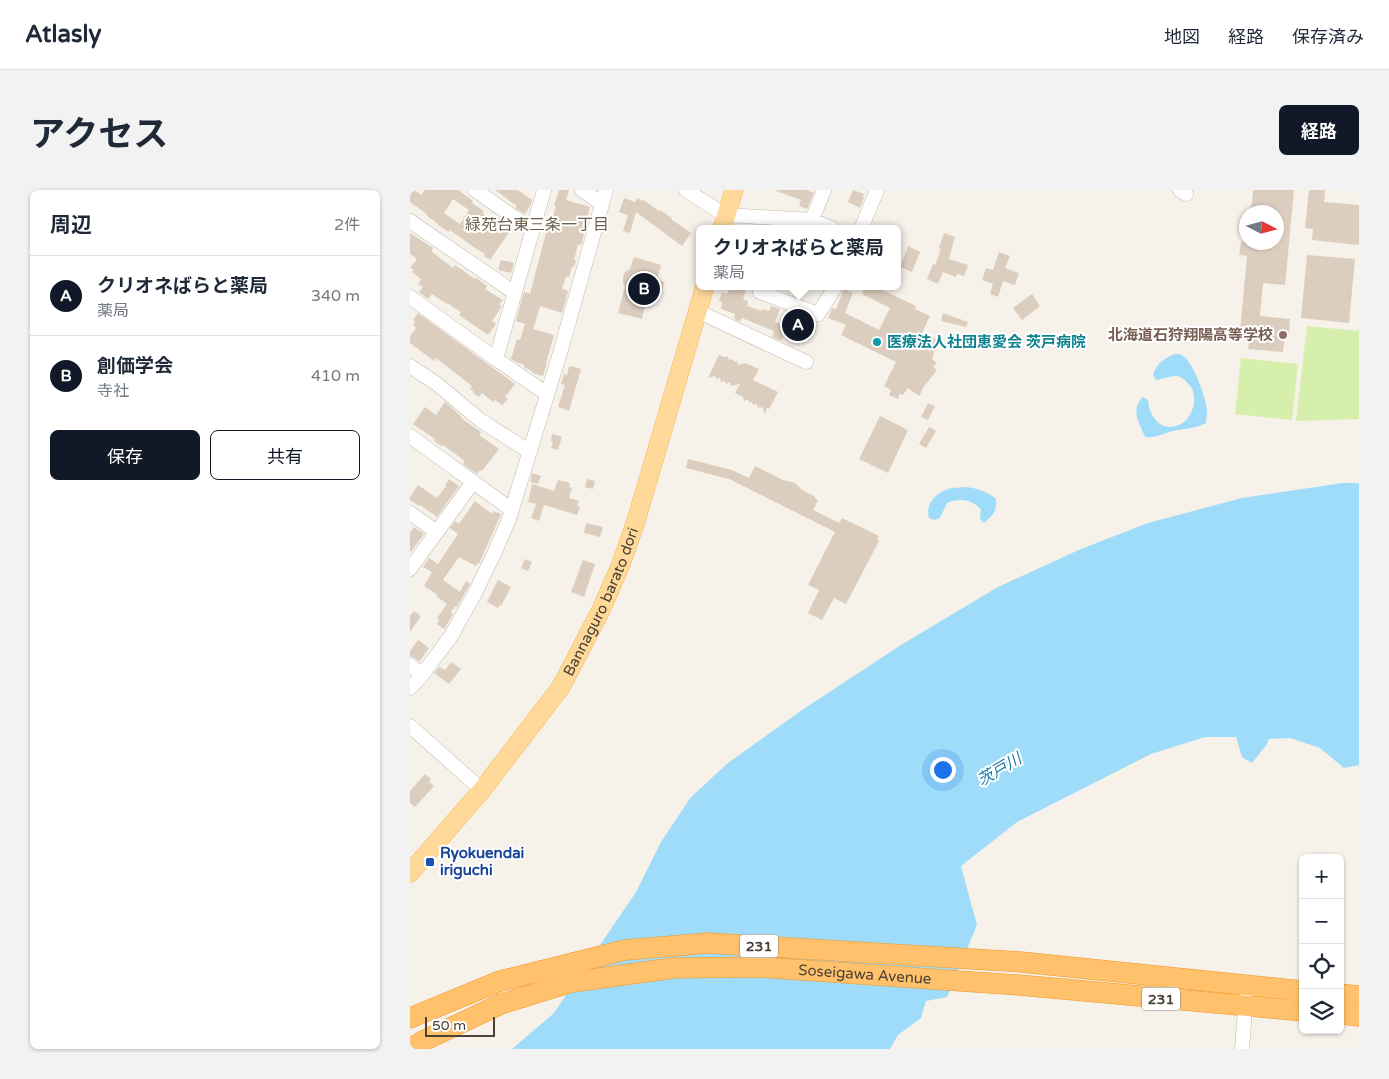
<!DOCTYPE html>
<html lang="ja">
<head>
<meta charset="utf-8">
<style>
  :root { --surface:#fff; --page:#f2f2f3; --text:#1f2937; --muted:#747a83; --line:#e0e1e3; --accent:#111827 }
  body { margin:0; font-family:"Varela Round","Noto Sans JP",sans-serif; background:var(--page); color:var(--text) }
  .controls { position:absolute; right:15px; bottom:15px; display:grid; overflow:hidden; border-radius:8px; box-shadow:0 1px 4px #0004 }
  .controls button { width:45px; height:45px; display:grid; place-items:center; padding:0; border:0; border-bottom:1px solid var(--line); background:var(--surface); color:var(--text); font:25px sans-serif }
  .compass { position:absolute; left:829px; top:15px; width:45px; height:45px; border-radius:50%; background:var(--surface); box-shadow:0 1px 4px #0004; rotate:96deg }
  .scale { position:absolute; left:15px; bottom:12px; width:70px; box-sizing:border-box; padding-left:5px; border:2px solid #4b4136; border-top:0; font-size:14px; line-height:18px; white-space:nowrap; color:#4b4136; -webkit-text-stroke:4px #fff; paint-order:stroke }
  .you { position:absolute; left:532px; top:579px; width:18px; height:18px; margin:-12px; border:4px solid #fff; border-radius:50%; background:#1a73e8; box-shadow:0 0 0 8px #1a73e833 }
  .badge { display:grid; place-items:center; width:32px; height:32px; border-radius:50%; background:var(--accent); color:#fff; font-size:16px; font-weight:700 }
  .pin { position:absolute; translate:-50% -50%; border:2px solid #fff; box-shadow:0 1px 5px #0006 }
  .popup { position:absolute; left:286px; top:35px; width:205px; height:65px; box-sizing:border-box; display:grid; place-content:center; border-radius:8px; background:var(--surface); filter:drop-shadow(0 1px 4px #0005); font-size:16px; white-space:nowrap; color:var(--muted) }
  .popup b { font-size:19px; color:var(--text) }
  .popup::after { content:''; position:absolute; left:50%; top:100%; margin-left:-10px; border:10px solid transparent; border-top-color:var(--surface) }
  .list { margin:0; padding:0; list-style:none }
  h2 { display:flex; justify-content:space-between; align-items:center; height:65px; margin:0; padding:0 20px; font-size:21px }
  h2 small { font-size:16px; font-weight:400; color:var(--muted) }
  .list li { display:grid; grid-template-columns:32px 1fr auto; gap:15px; align-items:center; box-sizing:border-box; height:80px; padding:0 20px; border-top:1px solid var(--line) }
  .list b { display:block; font-size:19px; white-space:nowrap }
  .list p { margin:0; font-size:16px; white-space:nowrap; color:var(--muted) }
  .list em { font-size:16px; font-style:normal; color:var(--muted) }
  .actions { display:flex; gap:10px; padding:15px 20px }
  .actions a { flex:1; padding:11px 0; border:1px solid var(--accent); border-radius:8px; text-align:center; font-size:18px; color:var(--accent) }
  .actions .main { background:var(--accent); color:#fff }
  .icon { flex:none; width:28px; height:28px; fill:none; stroke:currentColor; stroke-width:2; stroke-linecap:round; stroke-linejoin:round }
  .map { position:relative; flex:none; width:949px; height:859px; overflow:hidden; border-radius:8px }
  header { display:flex; align-items:center; gap:30px; box-sizing:border-box; height:70px; padding:0 25px; background:var(--surface); border-bottom:1px solid var(--line) }
  header strong { font-size:24px }
  nav { display:flex; gap:28px; margin-inline-start:auto; font-size:18px }
  .intro { display:flex; align-items:center; justify-content:space-between; box-sizing:border-box; height:120px; padding:0 30px }
  h1 { margin:0; font-size:35px }
  .button { padding:12px 22px; border-radius:8px; background:var(--accent); color:#fff; font-size:18px; font-weight:700 }
  main { display:flex; gap:30px; padding:0 30px }
  aside { flex:1; background:var(--surface); border-radius:8px; box-shadow:0 1px 4px #0004 }
  .map>svg:first-child { display:block }
  .green { fill:#d7efad }
  .water { fill:#9fdcf9 }
  .building { fill:#dccebf; fill-rule:evenodd }
  .lines { fill:none; stroke-linecap:round; stroke-linejoin:round }
  .minor-casing { stroke:#c3b8aa; stroke-width:15 }
  .major-casing { stroke:#f2b85b; stroke-width:19 }
  .highway-casing { stroke:#f09629; stroke-width:21 }
  .minor { stroke:#fff; stroke-width:14 }
  .major { stroke:#ffd999; stroke-width:18 }
  .highway { stroke:#ffc16b; stroke-width:20 }
  .education-dot { fill:#8d6e63; stroke:#fff; stroke-width:2 }
  .culture-dot { fill:#0f9aa8; stroke:#fff; stroke-width:2 }
  .transit-dot { fill:#1a4fb4; stroke:#fff; stroke-width:2 }
  .labels { text-anchor:middle; stroke-width:4; stroke-linejoin:round; paint-order:stroke }
  .shield { fill:#fff; stroke:#817a72; stroke-width:1 }
  .shield-label { font-size:14px; font-weight:bold; fill:#4b4136 }
  .education-label { font-size:15px; font-weight:bold; fill:#785e54; stroke:#fff; text-anchor:end }
  .culture-label { font-size:15px; font-weight:bold; fill:#0d838f; stroke:#fff; text-anchor:start }
  .street-label { font-size:15px; fill:#4b4136; stroke:#fff }
  .transit-label { font-size:15px; font-weight:bold; fill:#164399; stroke:#fff; text-anchor:start }
  .neighbourhood-label { font-size:16px; fill:#6f5e4c; stroke:#fff }
  .water-label { font-size:16px; font-style:italic; fill:#1f7aaa; stroke:#fff }
</style>
</head>
<body>
<header>
<strong>Atlasly</strong>
<nav><a>地図</a><a>経路</a><a>保存済み</a></nav>
</header>
<div class="intro"><h1>アクセス</h1><a class="button">経路</a></div>
<main>
<aside>
<h2>周辺<small>2件</small></h2>
<ul class="list">
<li><span class="badge">A</span><div><b>クリオネばらと薬局</b><p>薬局</p></div><em>340 m</em></li>
<li><span class="badge">B</span><div><b>創価学会</b><p>寺社</p></div><em>410 m</em></li>
</ul>
<div class="actions"><a class="main">保存</a><a>共有</a></div>
</aside>
<div class="map">
<svg width="949" height="859" viewBox="0 0 949 859">
  <rect width="100%" height="100%" fill="#f6f1e9"/>
  <path class="green" d="M897,136L949,141V229L886,231Z
    M831,168L888,174L882,230L825,224Z"/>
  <path class="water" d="M765,164C767,164 771,164 773,166C784,173 796,208 797,221C797,225 796,229 796,233C783,240 772,238 759,242C749,245 746,248 735,247C729,232 720,220 733,207L738,210C739,227 752,244 771,234C783,228 788,207 781,197C777,192 772,186 766,186C760,186 752,189 746,190L743,184C747,174 754,168 765,164Z
    M933,293H949V575L934,578L910,558L880,548L859,549L857,554L842,573L832,567L826,547H795L741,564L607,632L551,676L567,735L537,807L516,811L511,828L488,845L480,859H102L144,823L226,702L251,652L281,607L318,573L392,520L491,455L588,397L671,359L738,333L832,308Z
    M555,297C567,298 577,301 586,309C587,322 583,325 574,333L570,329L571,320C563,309 548,308 537,313L530,328L524,330L519,328C515,314 525,304 538,299C543,297 550,298 555,297Z"/>
  <path class="building" d="M0,0H5L11,5L15,0H48L63,11L62,13L74,21L72,23L84,32L88,27L102,38L80,70L74,66L75,64L62,56L40,40L39,42L28,35V34L16,25L17,24L0,12ZM43,9L59,20L50,34L34,23Z
    M85,0H108L122,10L120,16L115,24L105,18L107,16Z
    M149,0H159L156,10L180,17L173,45H174L171,55L168,54L164,70H166L164,77H162L159,87L156,86L152,99L158,101L152,123L130,116L124,137L123,139L144,145L136,173H137L133,186L122,183L123,182L114,177V175L106,172L101,169L107,149L110,150L115,134L106,131L114,102L120,104L136,43L139,42L146,16L144,15Z
    M366,0H397L404,3L397,19L389,16L391,10L366,1Z
    M443,0L454,4L453,7H454L450,18L438,12Z
    M843,0H884L875,95L853,93L850,126L880,129L879,146H875L873,162L838,159L840,146L836,145V141H830L837,66L829,65L831,52H866V22H841Z
    M899,0H915L914,12L949,15V55L902,50L903,39L895,38Z
    M214,8L225,12L228,8L232,11L233,10L249,21L250,20L262,28L261,29L281,43L272,56L226,22L220,43L213,41L218,25L209,22Z
    M0,43L23,58L21,61L43,78L45,75L65,89L66,88L77,96L75,99L93,110L89,115L92,116L82,131L86,134L78,145L49,125L51,122L37,113V114L22,104L18,109L9,102L13,97L8,94L11,89L2,82L4,80L0,78L7,69L0,64Z
    M534,43L545,47L539,69L558,75L554,86L547,84L546,87L533,82L528,94L517,89L523,74L525,75L531,59L529,58Z
    M498,56L510,62L502,82L490,77Z
    M589,62L600,66L595,78L609,83L605,95L593,91L588,107L580,104L583,94L572,90L576,78L583,80Z
    M897,65L945,69L939,133L891,128Z
    M224,67L251,75L247,90L254,92L253,97L250,103L244,101L239,118L235,116L232,129L208,123L215,97L213,92V86L215,82L220,79Z
    M91,70L104,73L101,83L88,80Z
    M320,96H337L333,109L338,111L337,116L352,121L353,119L359,121L361,116L370,119L365,132L377,136L371,151L362,147L364,141L332,128L330,131H328L324,129L325,124L311,119L312,112L309,111L312,102L317,104Z
    M455,96H464L506,116L505,119L520,126L512,143L528,150L522,169L527,173L523,177L527,180L512,199H513L509,206L498,198L493,205L490,204L488,209L479,205L481,200L474,196L486,172L431,145L436,135L418,128L422,118L426,119L434,99L443,103L435,123L469,140L480,118L452,104Z
    M622,104L630,116L612,130L603,118Z
    M8,123L105,194L95,207L98,209L92,215L85,210L83,212L72,203L69,207L63,203L64,202L60,199L62,196L26,168L24,171L0,153V146L6,138L3,135L5,132L3,130Z
    M533,123L558,132L556,137L531,131Z
    M384,126L398,131L393,142L380,137Z
    M309,165L314,167L317,166L319,170L323,169L324,172L327,171L328,175L335,173L349,179L343,190L368,202L359,219L357,218L355,224L352,217L348,218L347,214L343,215L342,212L339,213L338,209L334,211L333,207L325,203L330,194L321,196L320,192L316,194L315,191L311,192L310,188L306,189L305,186L298,188Z
    M161,176L171,179L159,221L148,217L155,195L151,194L154,184L157,185L159,177Z
    M35,212L52,227L51,228L71,242L69,245L89,259L72,281L70,280L67,284L53,274L55,271L33,255L32,256L24,251L25,249L3,234L15,217L26,225Z
    M518,213L525,216L518,230L511,227Z
    M470,226L498,240L478,283L449,269Z
    M519,237L526,241L516,258L509,254Z
    M142,244L152,247L148,260L141,258L143,252H141Z
    M278,269L322,280L339,288L345,276L373,290L385,293L392,300L404,306L406,309L408,310L403,320L429,333L432,328L469,346L467,350L469,351L436,414L424,408L412,430L398,423L409,400L398,395L425,342L319,289L276,278Z
    M122,283L131,286L128,294L120,292Z
    M39,289L49,296L27,327L10,315L9,316L0,310V307L8,295L27,308L36,296L35,295Z
    M177,289L185,291L183,299L175,297Z
    M148,290L160,293L159,297L162,298L159,308L169,311L167,316L170,317L167,325L134,315L129,331L121,328L126,314L118,312L122,294L144,301Z
    M65,311L82,324L83,321L91,324L69,374L68,373L66,376L49,367L33,390L50,402L56,391L60,394L47,417L45,416L41,422L43,424L34,439L27,434L29,430L27,428L37,414L26,406L28,405L14,396L22,382L13,377L19,368L28,374L48,344L40,338L45,331L49,334Z
    M176,333L193,337L190,347L174,343Z
    M4,337L14,344L0,363V343Z
    M115,369L122,372L118,381L111,378Z
    M173,370L185,374L174,407L161,402Z
    M88,390L101,397L91,416L90,415L88,418L77,412Z
    M4,421L11,426L0,442V426Z
    M8,450L19,458L9,472L5,468L0,466V461Z
    M41,472L51,479L39,494L24,483L29,477L35,480Z
    M15,584L21,589L19,592L24,596L5,617L0,613V601Z"/>
  <g class="lines">
    <defs>
      <path id="minor" d="M65,0L122,40
        M172,0L192,14
        M276,0L315,25L402,30L423,39
        M770,0L776,4
        M402,30L414,0
        M0,31L105,103
        M451,39L467,0
        M351,96L350,102L408,124L426,96
        M0,107L86,169L137,204
        M287,121L396,172
        M86,169L134,0
        M0,176L27,194L70,230L120,262
        M0,246L102,320
        M0,323L27,342
        M0,379L63,292
        M0,475L12,485
        M0,498L12,485L41,446L64,405L84,364L99,329L150,163L196,0
        M0,536L72,600
        M832,859L836,807"/>
      <g id="major">
        <path d="M312,39L324,0"/>
        <path id="s1" d="M0,683L72,600L151,497L191,420L211,374L226,331L295,96"/>
      </g>
      <g id="highway">
        <path d="M930,804L949,806"/>
        <path d="M930,824L949,826"/>
        <path d="M0,828L90,791L215,760L298,753L611,772L893,801"/>
        <path id="s2" d="M0,859L13,851L91,814L162,792L264,778L349,777L609,795L893,821"/>
      </g>
    </defs>
    <use href="#minor" class="minor-casing"/>
    <use href="#major" class="major-casing"/>
    <use href="#highway" class="highway-casing"/>
    <use href="#minor" class="minor"/>
    <use href="#major" class="major"/>
    <use href="#highway" class="highway"/>
  </g>
  <circle class="education-dot" cx="873" cy="145" r="5"/>
  <circle class="culture-dot" cx="467" cy="152" r="5"/>
  <rect class="transit-dot" x="15" y="667" width="10" height="10" rx="2.5"/>
  <g class="labels">
    <g class="shield">
      <rect x="330" y="744.5" width="38" height="23" rx="4"/>
      <rect x="732" y="797.5" width="38" height="23" rx="4"/>
    </g>
    <g class="shield-label">
      <text x="349" y="761">231</text>
      <text x="751" y="814">231</text>
    </g>
    <g class="education-label">
      <text x="863" y="150">北海道石狩翔陽高等学校</text>
    </g>
    <g class="culture-label">
      <text x="477" y="157">医療法人社団恵愛会 茨戸病院</text>
    </g>
    <g class="street-label">
      <text dy="5" stroke="none"><textPath href="#s1" startOffset="334">Bannaguro barato dori</textPath></text>
      <text dy="5" stroke="none"><textPath href="#s2" startOffset="470">Soseigawa Avenue</textPath></text>
    </g>
    <g class="transit-label">
      <text x="30" y="668">Ryokuendai<tspan x="30" dy="17">iriguchi</tspan></text>
    </g>
    <g class="neighbourhood-label">
      <text x="127" y="40">緑苑台東三条一丁目</text>
    </g>
    <g class="water-label">
      <text transform="translate(589 579) rotate(-31)" y="6">茨戸川</text>
    </g>
  </g>
</svg>
<div class="controls">
<button>+</button>
<button>−</button>
<button><svg class="icon" aria-label="locate" viewBox="0 0 24 24"><circle cx="12" cy="12" r="6"/><path d="M12 2v4M12 18v4M2 12h4M18 12h4"/></svg></button>
<button><svg class="icon" aria-label="layers" viewBox="0 0 24 24"><path d="M12 4l9 5-9 5-9-5zM3 14l9 5 9-5"/></svg></button>
</div>
<svg class="compass" viewBox="-18 -18 36 36"><path d="M0-13l5 13h-10z" fill="#e53935"/><path d="M0 13l5-13h-10z" fill="#747a83"/></svg>
<div class="scale">50 m</div>
<div class="you"></div>
<div class="pin badge" style="left:388px;top:135px">A</div>
<div class="popup"><b>クリオネばらと薬局</b>薬局</div>
<div class="pin badge" style="left:234px;top:99px">B</div>
</div>
</main>
</body>
</html>
